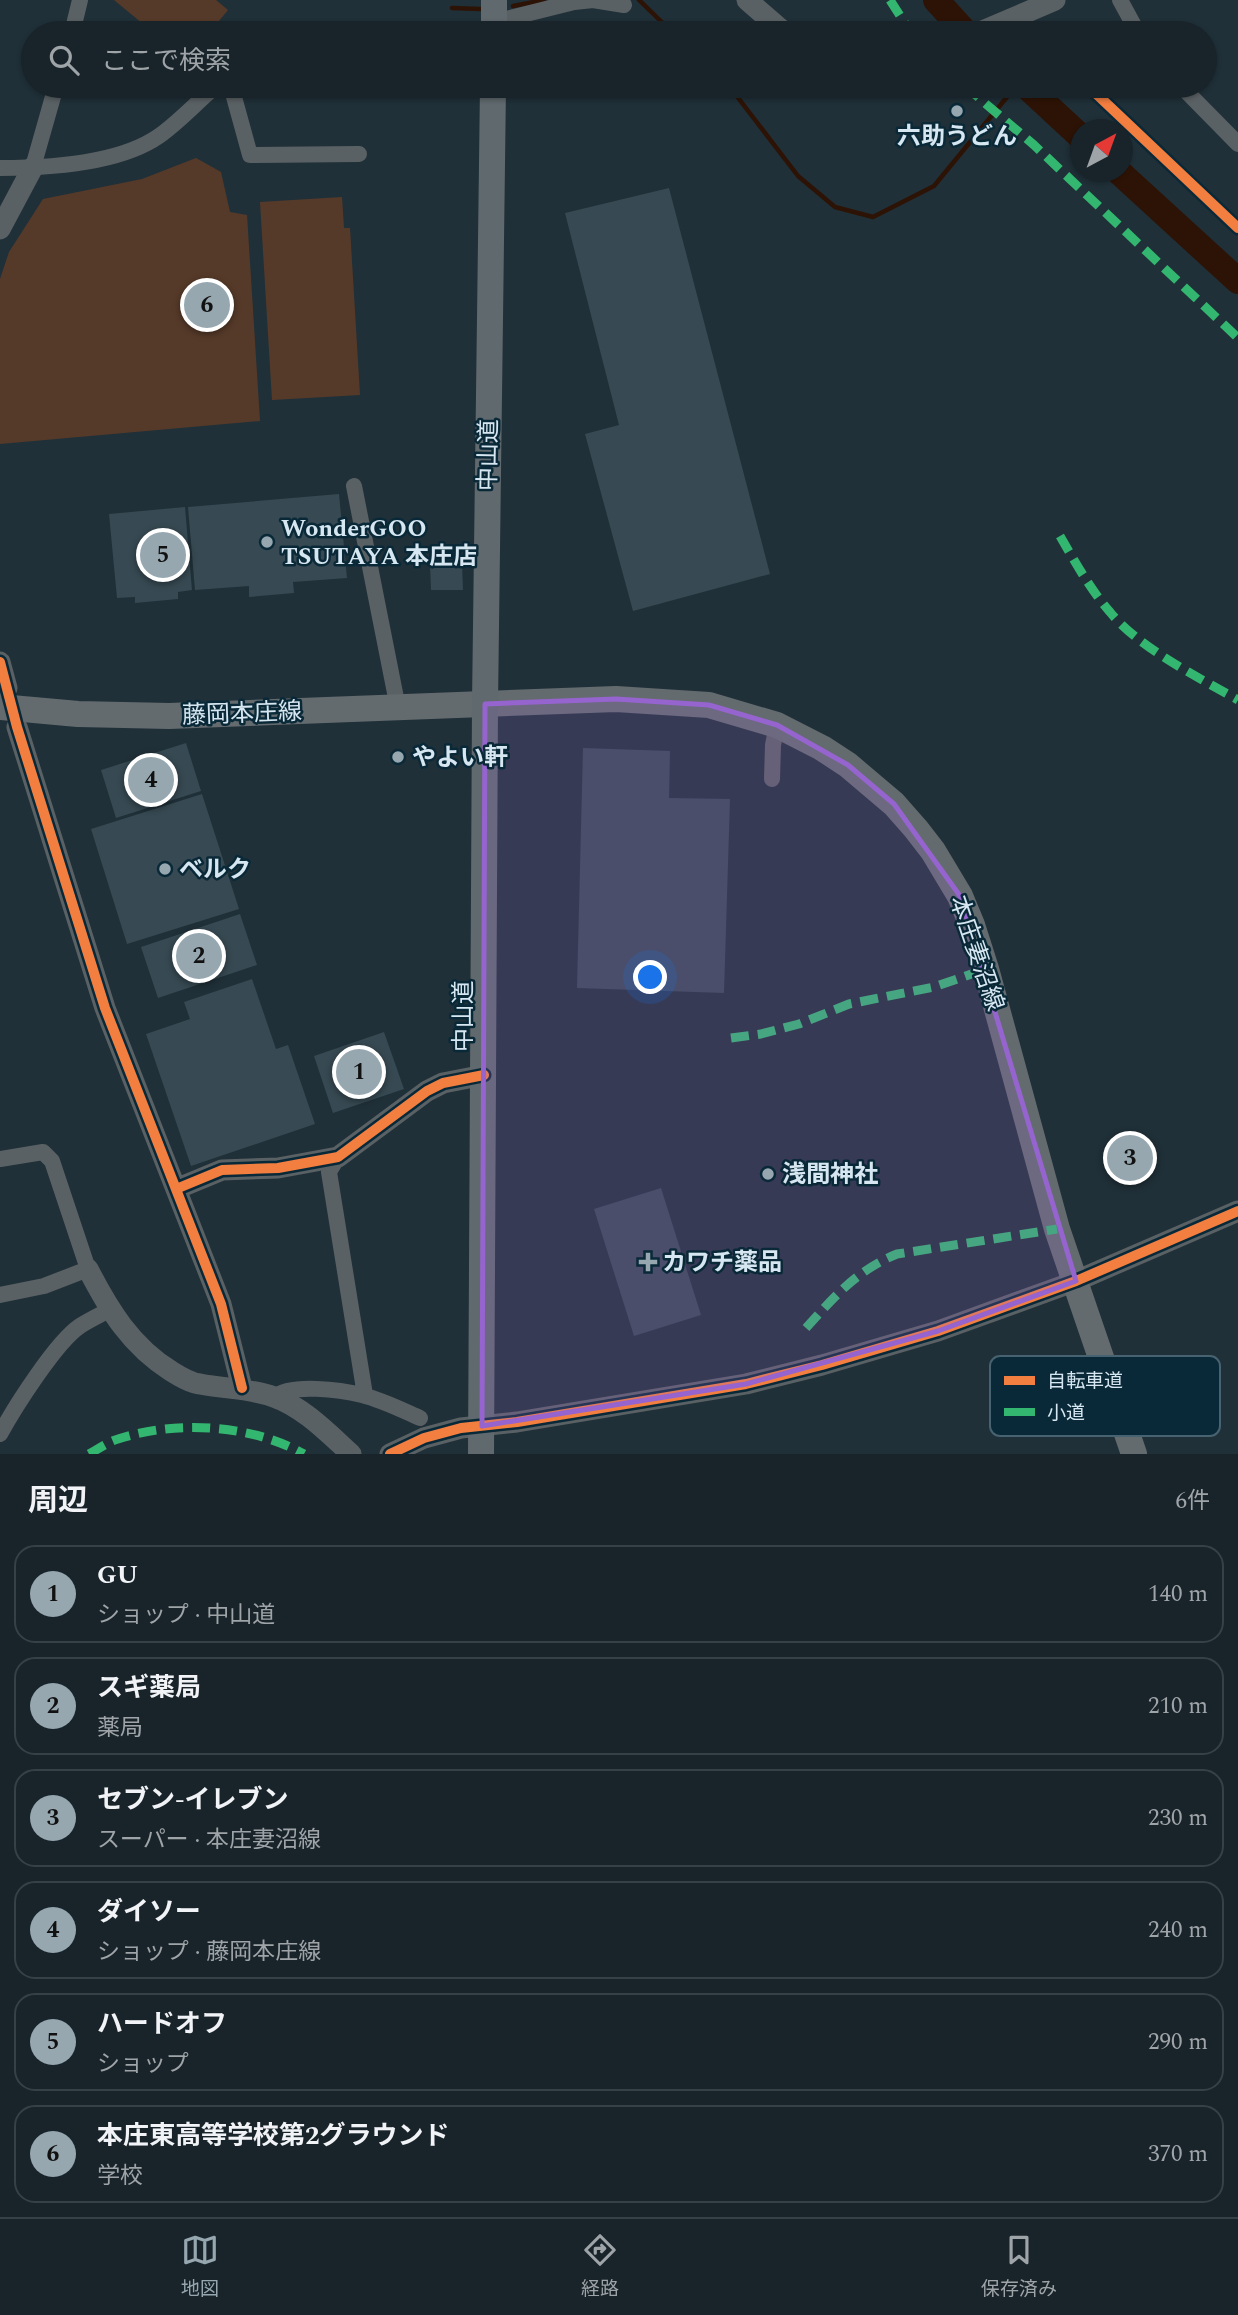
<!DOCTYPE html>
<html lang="ja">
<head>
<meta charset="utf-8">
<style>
  :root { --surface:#18242a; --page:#253036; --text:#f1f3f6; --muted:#9fa4a8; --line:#364147; --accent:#96a7b0 }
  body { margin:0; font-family:Spectral,"Noto Sans JP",serif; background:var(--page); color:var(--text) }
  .compass { position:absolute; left:1070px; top:119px; width:63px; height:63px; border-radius:50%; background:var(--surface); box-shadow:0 2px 5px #0004; rotate:41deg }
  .you { position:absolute; left:651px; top:978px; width:24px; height:24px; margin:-18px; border:5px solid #fff; border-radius:50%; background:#1a73e8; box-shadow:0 0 0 10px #1a73e833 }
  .badge { display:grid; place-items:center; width:46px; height:46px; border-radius:50%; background:var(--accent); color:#111; font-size:23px; font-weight:700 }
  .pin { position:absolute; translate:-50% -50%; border:4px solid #fff; box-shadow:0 2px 7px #0006 }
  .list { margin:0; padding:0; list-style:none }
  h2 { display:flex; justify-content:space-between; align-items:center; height:91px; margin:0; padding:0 28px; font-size:30px }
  h2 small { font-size:23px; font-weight:400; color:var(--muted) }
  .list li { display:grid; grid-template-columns:46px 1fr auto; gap:21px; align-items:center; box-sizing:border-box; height:98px; margin:0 14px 14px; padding:0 14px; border:2px solid var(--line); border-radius:21px }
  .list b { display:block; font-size:26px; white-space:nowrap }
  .list p { margin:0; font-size:23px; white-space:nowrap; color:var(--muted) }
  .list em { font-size:23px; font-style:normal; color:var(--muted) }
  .icon { flex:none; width:38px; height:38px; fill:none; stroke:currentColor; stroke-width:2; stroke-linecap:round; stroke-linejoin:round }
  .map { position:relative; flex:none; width:1238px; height:1454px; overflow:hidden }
  .search { position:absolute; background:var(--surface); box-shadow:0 2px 5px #0004; left:21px; right:21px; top:21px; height:77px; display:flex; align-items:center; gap:18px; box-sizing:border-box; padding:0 24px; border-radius:38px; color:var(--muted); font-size:26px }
  .sheet { height:763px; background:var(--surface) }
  nav { display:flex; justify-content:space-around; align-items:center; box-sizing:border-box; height:98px; border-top:2px solid var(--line); background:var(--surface); font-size:19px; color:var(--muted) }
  nav a { display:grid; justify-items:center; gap:4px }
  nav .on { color:var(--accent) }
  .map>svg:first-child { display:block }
  .green { fill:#563a29 }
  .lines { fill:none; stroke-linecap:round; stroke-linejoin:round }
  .stream { stroke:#2d1305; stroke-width:4.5 }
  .river { stroke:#2d1305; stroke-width:26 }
  .building { fill:#374952 }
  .minor { stroke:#5a6164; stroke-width:16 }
  .tertiary { stroke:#5a6164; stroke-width:21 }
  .primary { stroke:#636b6f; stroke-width:26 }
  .trunk { stroke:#60696e; stroke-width:26 }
  .quiet { stroke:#33b770; stroke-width:9; stroke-dasharray:18 9; stroke-linecap:butt }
  .cycleway-casing { stroke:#0a2938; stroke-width:15 }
  .cycleway { stroke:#f27e40; stroke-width:10 }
  .marked { fill:#9664ce; fill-opacity:0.2; stroke:#9664ce; stroke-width:5; stroke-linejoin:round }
  .poi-dot { fill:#96a7b0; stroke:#0a2938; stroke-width:2.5 }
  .labels { text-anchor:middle; stroke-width:5; stroke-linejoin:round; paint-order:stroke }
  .poi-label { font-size:24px; font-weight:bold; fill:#d6e7f1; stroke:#0a2938; text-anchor:start }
  .street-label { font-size:24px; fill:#d6e7f1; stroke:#0a2938 }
  .key { fill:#0a2938; stroke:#476270; stroke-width:2 }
  .key-label { font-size:19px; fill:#d6e7f1 }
</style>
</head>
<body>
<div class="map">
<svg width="1238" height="1454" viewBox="0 0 1238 1454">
  <rect width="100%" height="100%" fill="#203038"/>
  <path class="green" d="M114,0H216L228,10L209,33H154Z
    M196,158L221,172L230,212L247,215L260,421L0,444V279L9,252L43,199L142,179Z
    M342,197L344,228H350L360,395L272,400L260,202Z"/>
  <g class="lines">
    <path class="stream" d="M639,0L673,33
      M513,6L544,0
      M452,8L480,9
      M729,86L798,176L835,207L873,217L934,186L1016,86"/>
    <path class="river" d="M936,0L966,33
      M1026,86L1080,136
      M1119,172L1238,281"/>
  </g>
  <path class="building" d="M669,188L770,574L633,611L585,434L619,425L565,213Z
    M339,494L347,578L293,582L294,593L249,597V586L195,590L188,507Z
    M185,507L192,590L178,592V599L135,603V597L117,598L109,514Z
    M462,563L463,590H431L430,564Z
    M186,743L201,791L116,818L101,770Z
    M583,748L670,751L669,798L730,799L724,993L577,988Z
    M202,794L239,909L127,944L91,829Z
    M240,914L257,965L158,998L141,947Z
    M252,979L276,1049L288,1045L315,1124L191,1166L146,1034L190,1019L184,1002Z
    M384,1032L404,1089L333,1113L314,1056Z
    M1133,1137L1145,1178L1123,1184L1111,1143Z
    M661,1188L701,1315L634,1336L594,1209Z"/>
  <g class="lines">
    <path class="minor" d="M1120,0L1138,33
      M72,33L80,0
      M471,33L494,28L510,18L574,2L593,0L624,5
      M231,86L250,155L359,154
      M1181,86L1238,144
      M33,167L56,86
      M0,168C48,168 119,164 159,136C179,122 197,102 216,86
      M354,486L398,708
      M772,779L773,745L777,725
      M338,1157L329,1172L365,1395
      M0,1159L43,1152L52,1161L88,1269L44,1286L0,1295
      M275,1397C290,1383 342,1390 362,1395C382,1400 402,1410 420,1418
      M0,1434C15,1407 56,1342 80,1326C89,1320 100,1315 109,1310"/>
    <path class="tertiary" d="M747,0L785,33
      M978,33L1055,0
      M0,229L33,167
      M0,662L7,688
      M17,727L105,1008L221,1304L242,1388
      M176,1189L222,1170L278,1168L338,1157L427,1091L443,1083L484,1075
      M88,1269C109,1310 131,1346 171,1371C179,1376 190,1383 200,1384C225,1389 249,1388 274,1397C303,1407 328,1433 351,1454
      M390,1454L424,1438L461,1428L517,1422L746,1384L822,1365L938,1331L1076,1281L1238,1211"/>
    <path class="primary" d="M0,707L78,714L169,716L616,699L709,705L777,725L822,748L848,765L894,804L916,829L933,851L960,896L972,925L986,969L1057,1229L1134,1454"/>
    <path class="trunk" d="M494,33V0
      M481,1454L485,704L493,86"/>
    <path class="quiet" d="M890,0L911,33
      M965,86L1034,145L1238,338
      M1060,536C1075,562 1090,589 1110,612C1139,648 1198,677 1238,700
      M731,1038L761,1034L799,1024L849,1004L934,987L986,969
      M806,1328C834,1297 857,1270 897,1254L1057,1229
      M89,1454C98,1449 108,1442 118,1439C176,1420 250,1424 304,1454"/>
    <defs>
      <path id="cycleway" d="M1088,86L1238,228
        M0,662L17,727L105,1008L221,1304L242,1388
        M176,1189L222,1170L278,1168L338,1157L427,1091L443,1083L484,1075
        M390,1454L424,1438L461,1428L517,1422L746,1384L822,1365L938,1331L1076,1281L1238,1211"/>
    </defs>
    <use href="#cycleway" class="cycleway-casing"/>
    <use href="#cycleway" class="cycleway"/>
  </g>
  <path class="marked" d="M616,699L709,705L777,725L848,765L894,804L960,896L1076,1281L938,1331L746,1384L482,1426L485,704Z"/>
  <g class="poi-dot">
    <circle cx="957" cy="111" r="7"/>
    <circle cx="267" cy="542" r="7"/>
    <circle cx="398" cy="757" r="7"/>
    <circle cx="165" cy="869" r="7"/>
    <circle cx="768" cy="1174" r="7"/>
    <path d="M644.5 1251.5h7v7h7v7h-7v7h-7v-7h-7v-7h7z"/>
  </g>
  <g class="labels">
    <g class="poi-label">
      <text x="957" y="144" text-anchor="middle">六助うどん</text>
      <text x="281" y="536">WonderGOO<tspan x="281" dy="28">TSUTAYA 本庄店</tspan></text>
      <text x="412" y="765">やよい軒</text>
      <text x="179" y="877">ベルク</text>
      <text x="782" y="1182">浅間神社</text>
      <text x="662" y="1270">カワチ薬品</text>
    </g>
    <g class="street-label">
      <text transform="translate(488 455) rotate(-89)" y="8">中山道</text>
      <text transform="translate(242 713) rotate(-2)" y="8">藤岡本庄線</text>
      <text transform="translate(977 953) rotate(71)" y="8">本庄妻沼線</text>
      <text transform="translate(463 1016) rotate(-90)" y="8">中山道</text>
    </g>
  </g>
  <rect x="990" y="1356" width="230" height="80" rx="10" class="key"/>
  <rect x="1004" y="1376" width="31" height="9" fill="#f27e40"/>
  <rect x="1004" y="1408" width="31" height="8" fill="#33b770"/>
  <g class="key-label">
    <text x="1047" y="1387">自転車道</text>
    <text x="1047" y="1419">小道</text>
  </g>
</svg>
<svg class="compass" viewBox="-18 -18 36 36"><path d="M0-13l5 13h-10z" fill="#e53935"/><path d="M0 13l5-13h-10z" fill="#9fa4a8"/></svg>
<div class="you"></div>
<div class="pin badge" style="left:359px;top:1072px">1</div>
<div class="pin badge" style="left:199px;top:956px">2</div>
<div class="pin badge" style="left:1130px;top:1158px">3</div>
<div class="pin badge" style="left:151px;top:780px">4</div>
<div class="pin badge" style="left:163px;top:555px">5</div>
<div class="pin badge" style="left:207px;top:305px">6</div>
<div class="search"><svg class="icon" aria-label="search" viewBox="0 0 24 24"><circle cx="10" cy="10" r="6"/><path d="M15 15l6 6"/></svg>ここで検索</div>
</div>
<section class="sheet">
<h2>周辺<small>6件</small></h2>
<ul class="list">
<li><span class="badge">1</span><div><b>GU</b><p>ショップ · 中山道</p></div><em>140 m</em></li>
<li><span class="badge">2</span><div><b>スギ薬局</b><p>薬局</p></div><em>210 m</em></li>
<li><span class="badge">3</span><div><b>セブン-イレブン</b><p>スーパー · 本庄妻沼線</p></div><em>230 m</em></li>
<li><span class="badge">4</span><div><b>ダイソー</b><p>ショップ · 藤岡本庄線</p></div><em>240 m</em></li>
<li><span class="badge">5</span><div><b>ハードオフ</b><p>ショップ</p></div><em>290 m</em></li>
<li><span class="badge">6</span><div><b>本庄東高等学校第2グラウンド</b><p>学校</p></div><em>370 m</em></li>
</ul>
</section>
<nav>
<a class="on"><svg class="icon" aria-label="map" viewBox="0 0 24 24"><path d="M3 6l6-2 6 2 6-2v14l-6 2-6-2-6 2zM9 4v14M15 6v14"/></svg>地図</a>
<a><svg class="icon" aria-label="directions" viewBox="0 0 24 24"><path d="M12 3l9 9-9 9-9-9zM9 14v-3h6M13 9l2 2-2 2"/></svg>経路</a>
<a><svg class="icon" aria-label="saved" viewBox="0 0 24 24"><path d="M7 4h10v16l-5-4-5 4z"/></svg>保存済み</a>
</nav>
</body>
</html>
